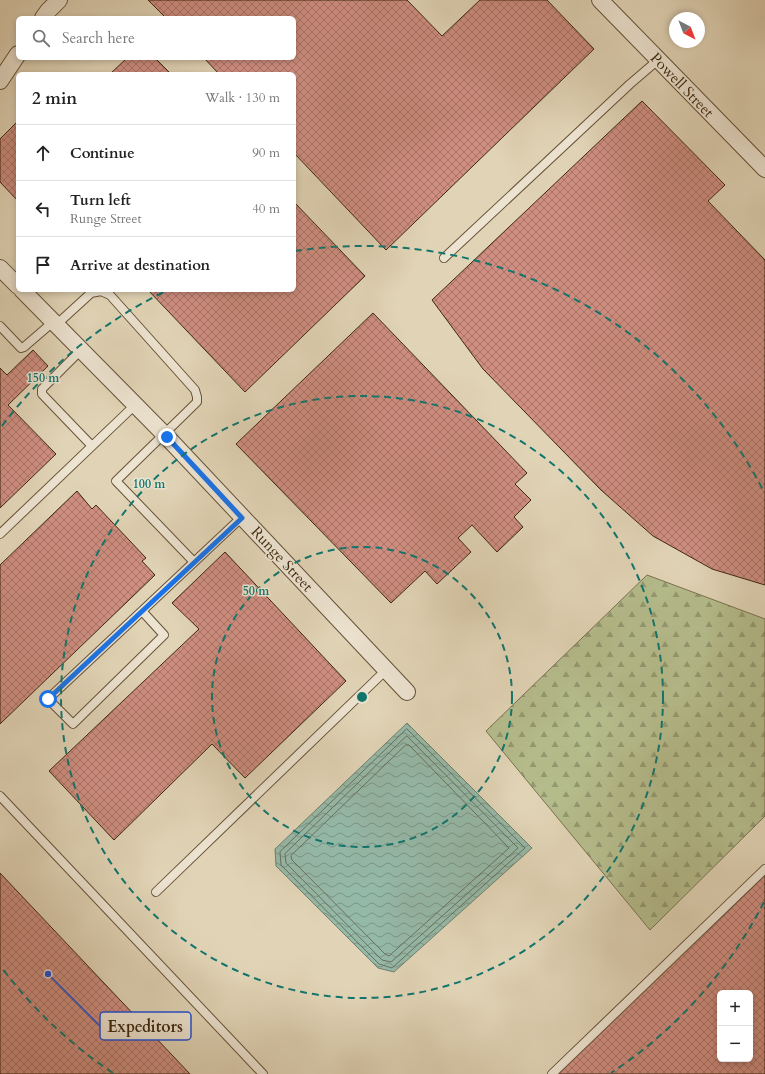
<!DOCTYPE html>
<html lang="en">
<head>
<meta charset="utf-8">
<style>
  :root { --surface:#fff; --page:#f6f6f6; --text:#222; --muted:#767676; --line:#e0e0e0 }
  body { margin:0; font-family:Cardo,serif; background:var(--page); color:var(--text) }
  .controls { position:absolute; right:12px; bottom:12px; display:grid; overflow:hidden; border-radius:6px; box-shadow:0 2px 6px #0003 }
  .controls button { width:36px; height:36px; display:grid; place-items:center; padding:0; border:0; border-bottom:1px solid var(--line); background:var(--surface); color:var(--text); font:20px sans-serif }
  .compass { position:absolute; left:669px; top:12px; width:36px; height:36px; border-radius:50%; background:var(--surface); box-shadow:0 2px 6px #0003; rotate:138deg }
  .stop { position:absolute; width:12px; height:12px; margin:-9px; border:3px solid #1a73e8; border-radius:50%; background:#fff }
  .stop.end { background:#1a73e8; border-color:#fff; box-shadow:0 1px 4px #0008 }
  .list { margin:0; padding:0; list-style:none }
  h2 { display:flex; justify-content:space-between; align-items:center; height:52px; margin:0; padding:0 16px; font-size:17px }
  h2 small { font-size:13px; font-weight:400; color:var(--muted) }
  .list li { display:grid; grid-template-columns:26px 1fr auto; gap:12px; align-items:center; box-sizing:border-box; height:56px; padding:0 16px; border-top:1px solid var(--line) }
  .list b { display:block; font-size:15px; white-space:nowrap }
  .list p { margin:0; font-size:13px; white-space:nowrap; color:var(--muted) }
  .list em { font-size:13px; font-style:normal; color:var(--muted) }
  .icon { flex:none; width:22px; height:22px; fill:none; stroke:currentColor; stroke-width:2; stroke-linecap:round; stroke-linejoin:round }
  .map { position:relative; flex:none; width:765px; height:1074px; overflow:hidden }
  .search { position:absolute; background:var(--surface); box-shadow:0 2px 6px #0003; left:16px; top:16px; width:280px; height:44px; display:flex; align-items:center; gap:10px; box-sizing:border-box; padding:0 14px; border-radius:6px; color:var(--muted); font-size:15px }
  .panel { position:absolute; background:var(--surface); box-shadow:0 2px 6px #0003; left:16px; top:72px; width:280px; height:220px; border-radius:6px }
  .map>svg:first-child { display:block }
  .forest { fill:url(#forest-firs); stroke:#79724e }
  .water { fill:url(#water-waves); stroke:#727f6b }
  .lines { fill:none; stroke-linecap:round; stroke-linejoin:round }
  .shore { stroke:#69705c; stroke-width:1 }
  .building { fill:url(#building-cross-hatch); stroke:#3d270f; fill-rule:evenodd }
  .lane-casing { stroke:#665239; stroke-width:10 }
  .street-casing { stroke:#665239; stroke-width:18 }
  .lane { stroke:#ece3d0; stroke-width:8 }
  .street { stroke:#ece3d0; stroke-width:16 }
  .route { stroke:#1a73e8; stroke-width:5 }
  .ring { fill:none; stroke:#0f766e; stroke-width:2; stroke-dasharray:7 5 }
  .labels { text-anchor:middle; stroke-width:3; stroke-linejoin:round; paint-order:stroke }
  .street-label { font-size:15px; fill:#3d270f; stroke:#ece3d0 }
  .centre { fill:#0f766e; stroke:#ece3d0; stroke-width:2 }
  .ring-label { font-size:12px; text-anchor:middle; font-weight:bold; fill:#0f766e; stroke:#ece3d0; stroke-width:3; stroke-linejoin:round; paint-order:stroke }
  .leader { fill:none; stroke:#1d4ed8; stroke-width:1.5 }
  .callout-dot { fill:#1d4ed8; stroke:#ece3d0; stroke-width:1.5 }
  .callout { fill:#ece3d0; stroke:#1d4ed8; stroke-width:1.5 }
  .callout-label { font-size:16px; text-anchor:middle; font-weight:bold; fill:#3d270f }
</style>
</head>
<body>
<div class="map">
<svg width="765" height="1074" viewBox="0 0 765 1074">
  <defs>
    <pattern id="forest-firs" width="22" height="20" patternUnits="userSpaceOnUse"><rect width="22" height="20" fill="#b5bc8c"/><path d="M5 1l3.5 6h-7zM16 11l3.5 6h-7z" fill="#949971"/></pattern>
    <pattern id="water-waves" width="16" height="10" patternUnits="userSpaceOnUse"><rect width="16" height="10" fill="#95b9a8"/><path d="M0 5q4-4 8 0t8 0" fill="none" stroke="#7b9687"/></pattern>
    <pattern id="building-cross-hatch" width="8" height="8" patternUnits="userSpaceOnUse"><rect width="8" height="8" fill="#cf8e81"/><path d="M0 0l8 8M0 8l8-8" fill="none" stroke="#a97468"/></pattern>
  </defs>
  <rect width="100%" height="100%" fill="#e1d4b6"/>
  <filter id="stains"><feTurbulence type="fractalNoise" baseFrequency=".005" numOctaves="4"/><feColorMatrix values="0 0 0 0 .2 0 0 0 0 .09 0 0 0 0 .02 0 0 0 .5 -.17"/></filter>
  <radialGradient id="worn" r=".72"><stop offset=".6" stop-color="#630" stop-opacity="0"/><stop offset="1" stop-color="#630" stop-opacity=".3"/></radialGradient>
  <path class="forest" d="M647,575L765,619V816L650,930L486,731Z"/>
  <path class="water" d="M407,723L532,848L394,972L378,968L276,866L275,849Z"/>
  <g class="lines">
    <path class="shore" d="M407,729L525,848L392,968L379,964L281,865L280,852Z
      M407,736L518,848L391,962L382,960L286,863L285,854Z
      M406,745H409L509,848L389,956L385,954L292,860L291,856Z"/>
  </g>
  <path class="building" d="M148,0H407L442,36L480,0H547L594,49L386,250L294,153V74H219L204,58H294V18H166Z
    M127,58H155L171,74H110Z
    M642,101L725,185L708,201L765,260V585L712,569L653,536L601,490L483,369L432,300Z
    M18,121V201L0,182V139Z
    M294,202L365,276L245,392L148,290H294Z
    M373,313L527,473L515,484L531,500L514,517L523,527L497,552L472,525L458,538L471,552L437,584L425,571L391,603L236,444Z
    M33,350L48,366L8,405L56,454L0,508V368L7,375Z
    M77,491L92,509L96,505L146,558L142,561L155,575L0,724V565Z
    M225,552L346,681L245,778L212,744L114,840L49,771L199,629L172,603Z
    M765,871V1074H553ZM720,993H750V1059H720Z
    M0,873L190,1074H0Z"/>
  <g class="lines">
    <defs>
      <path id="lane" d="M444,258L630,84L658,60
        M56,325L91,293L101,291L110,295L195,390L197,397V402L116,481L194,562
        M0,326L21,348L24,347L53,322
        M81,350L42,389V394L92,446
        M0,534L135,405
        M142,611L164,635L73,724L48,699Z
        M142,611L242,517
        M0,796L263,1074
        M156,892L386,670
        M552,1074L765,869"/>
      <path id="street" d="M600,0L765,169
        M43,18L48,11L59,0
        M0,81L18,54
        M0,268L18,286
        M22,290L167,437L407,692"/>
    </defs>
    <use href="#lane" class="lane-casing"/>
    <use href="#street" class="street-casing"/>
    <use href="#lane" class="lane"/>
    <use href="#street" class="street"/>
  </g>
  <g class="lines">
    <path class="route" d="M48,699L242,518L167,437"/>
  </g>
  <g class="ring">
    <circle cx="362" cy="697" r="150"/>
    <circle cx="362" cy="697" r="301"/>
    <path d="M764 902A451 451 0 0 1 611 1073M113 1073A451 451 0 0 1 2 968M2 426A451 451 0 0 1 164 292M295 251A451 451 0 0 1 764 492"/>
  </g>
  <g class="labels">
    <g class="street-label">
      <text transform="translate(682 85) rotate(46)" y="5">Powell Street</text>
      <text transform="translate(282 559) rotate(47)" y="5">Runge Street</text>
    </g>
  </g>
  <circle cx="362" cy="697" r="6" class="centre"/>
  <g class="ring-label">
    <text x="43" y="382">150 m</text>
    <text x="149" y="488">100 m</text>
    <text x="256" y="595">50 m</text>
  </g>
  <path class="leader" d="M48 974L100 1026"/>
  <circle class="callout-dot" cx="48" cy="974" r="4"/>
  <rect class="callout" x="100" y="1012" width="91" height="28" rx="4"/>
  <g class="callout-label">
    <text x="145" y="1032">Expeditors</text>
  </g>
  <rect width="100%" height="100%" filter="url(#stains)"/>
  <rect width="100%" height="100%" fill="url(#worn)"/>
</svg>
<div class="controls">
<button>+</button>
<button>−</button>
</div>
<svg class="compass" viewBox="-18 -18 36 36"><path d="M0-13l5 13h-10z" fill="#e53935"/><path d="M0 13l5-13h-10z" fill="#767676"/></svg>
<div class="stop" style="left:48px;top:699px"></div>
<div class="stop end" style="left:167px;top:437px"></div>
<div class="search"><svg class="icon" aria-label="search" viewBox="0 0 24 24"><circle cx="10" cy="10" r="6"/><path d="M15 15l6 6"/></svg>Search here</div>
<section class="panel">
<h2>2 min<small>Walk · 130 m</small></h2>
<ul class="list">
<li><svg class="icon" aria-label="ahead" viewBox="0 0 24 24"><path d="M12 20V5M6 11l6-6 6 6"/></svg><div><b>Continue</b></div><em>90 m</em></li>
<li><svg class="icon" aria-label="left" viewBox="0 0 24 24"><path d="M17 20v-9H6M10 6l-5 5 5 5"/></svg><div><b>Turn left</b><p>Runge Street</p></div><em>40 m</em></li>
<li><svg class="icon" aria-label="arrive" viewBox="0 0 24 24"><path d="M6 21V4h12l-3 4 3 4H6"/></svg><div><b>Arrive at destination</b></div></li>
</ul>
</section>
</div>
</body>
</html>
